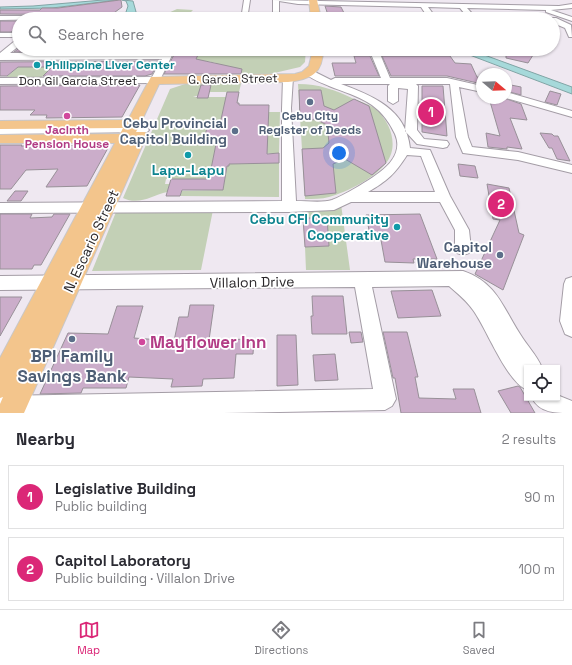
<!DOCTYPE html>
<html lang="en">
<head>
<meta charset="utf-8">
<style>
  :root { --surface:#fff; --page:#f2f2f3; --text:#2b2b33; --muted:#7c7c81; --line:#e1e1e2; --accent:#db2777 }
  body { margin:0; font-family:"Space Grotesk",sans-serif; background:var(--page); color:var(--text) }
  .controls { position:absolute; right:12px; bottom:12px; display:grid; overflow:hidden; border-radius:0px; box-shadow:0 1px 3px #0004 }
  .controls button { width:36px; height:36px; display:grid; place-items:center; padding:0; border:0; border-bottom:1px solid var(--line); background:var(--surface); color:var(--text); font:20px sans-serif }
  .compass { position:absolute; left:476px; top:68px; width:36px; height:36px; border-radius:50%; background:var(--surface); box-shadow:0 1px 3px #0004; rotate:109deg }
  .you { position:absolute; left:339px; top:153px; width:14px; height:14px; margin:-10px; border:3px solid #fff; border-radius:50%; background:#1a73e8; box-shadow:0 0 0 6px #1a73e833 }
  .badge { display:grid; place-items:center; width:26px; height:26px; border-radius:50%; background:var(--accent); color:#fff; font-size:13px; font-weight:700 }
  .pin { position:absolute; translate:-50% -50%; border:2px solid #fff; box-shadow:0 1px 4px #0006 }
  .list { margin:0; padding:0; list-style:none }
  h2 { display:flex; justify-content:space-between; align-items:center; height:52px; margin:0; padding:0 16px; font-size:17px }
  h2 small { font-size:13px; font-weight:400; color:var(--muted) }
  .list li { display:grid; grid-template-columns:26px 1fr auto; gap:12px; align-items:center; box-sizing:border-box; height:64px; margin:0 8px 8px; padding:0 8px; border:1px solid var(--line); border-radius:0px }
  .list b { display:block; font-size:15px; white-space:nowrap }
  .list p { margin:0; font-size:13px; white-space:nowrap; color:var(--muted) }
  .list em { font-size:13px; font-style:normal; color:var(--muted) }
  .icon { flex:none; width:22px; height:22px; fill:none; stroke:currentColor; stroke-width:2; stroke-linecap:round; stroke-linejoin:round }
  .map { position:relative; flex:none; width:572px; height:413px; overflow:hidden }
  .search { position:absolute; background:var(--surface); box-shadow:0 1px 3px #0004; left:12px; right:12px; top:12px; height:44px; display:flex; align-items:center; gap:10px; box-sizing:border-box; padding:0 14px; border-radius:22px; color:var(--muted); font-size:15px }
  .sheet { height:196px; background:var(--surface) }
  nav { display:flex; justify-content:space-around; align-items:center; box-sizing:border-box; height:56px; border-top:1px solid var(--line); background:var(--surface); font-size:11px; color:var(--muted) }
  nav a { display:grid; justify-items:center; gap:2px }
  nav .on { color:var(--accent) }
  .map>svg:first-child { display:block }
  .green { fill:#c3d0b6 }
  .water { fill:#a6d9da; stroke:#81a4a5 }
  .building { fill:#cbadca; stroke:#989098 }
  .lines { fill:none; stroke-linecap:round; stroke-linejoin:round }
  .minor-casing { stroke:#a49da6; stroke-width:2 }
  .major-casing { stroke:#c8c7c8; stroke-width:2 }
  .minor { fill:#fff; fill-rule:evenodd }
  .major { fill:#f3c58c; fill-rule:evenodd }
  .culture-dot { fill:#0f9aa8; stroke:#fff; stroke-width:1.5 }
  .service-dot { fill:#5c6f8a; stroke:#fff; stroke-width:1.5 }
  .hotel-dot { fill:#d1479c; stroke:#fff; stroke-width:1.5 }
  .labels { text-anchor:middle; stroke-width:3.5; stroke-linejoin:round; paint-order:stroke }
  .far-culture-label { font-size:12px; font-weight:bold; fill:#0d838f; stroke:#fff; text-anchor:start }
  .far-street-label { font-size:12px; fill:#2a272a; stroke:#fff }
  .far-service-label { font-size:12px; font-weight:bold; fill:#4e5e75; stroke:#fff }
  .far-hotel-label { font-size:12px; font-weight:bold; fill:#b23c85; stroke:#fff }
  .service-label { font-size:14px; font-weight:bold; fill:#4e5e75; stroke:#fff; text-anchor:end }
  .culture-label { font-size:14px; font-weight:bold; fill:#0d838f; stroke:#fff }
  .street-label { font-size:14px; fill:#2a272a; stroke:#fff }
  .near-hotel-label { font-size:17px; font-weight:bold; fill:#b23c85; stroke:#fff; text-anchor:start }
  .near-service-label { font-size:17px; font-weight:bold; fill:#4e5e75; stroke:#fff }
</style>
</head>
<body>
<div class="map">
<svg width="572" height="413" viewBox="0 0 572 413">
  <rect width="100%" height="100%" fill="#efe8f1"/>
  <path class="green" d="M177,9L193,10L186,17L195,18L199,16L224,18L239,16L240,19H245L246,15L306,14L307,19H183L170,18L176,15L166,14Z
    M192,49H306L305,62L300,67L270,74H231L213,65L216,63L207,61L202,66L188,58Z
    M18,67H52L39,80H3Z
    M185,84H241L239,92H209L193,97H227L220,124H208L204,139H217L210,179H166L165,184H170L167,192C153,195 139,206 123,198L170,89Z
    M298,84C319,84 335,90 354,99C361,102 372,105 378,111C391,124 399,147 386,163C375,178 347,192 329,197C322,199 313,199 305,199Z
    M238,112H280L279,153L231,154L267,143L268,120H248Z
    M279,163V197L180,196L182,191L223,190L227,166H229V164Z
    M341,204L350,270H306L305,247L329,246L327,219H303L302,209Z
    M213,210L201,270L92,271L116,212Z"/>
  <path class="water" d="M103,0H118L52,8L0,9V7L33,6Z
    M122,0L133,1L138,19H141L128,18L129,16L125,15L128,6L126,1Z
    M326,17H354L364,19H236Z
    M454,49H468L572,87V94Z"/>
  <path class="building" d="M120,0H121L122,7L111,15L0,14V10H40L42,8H58Z
    M325,6L341,7L345,15H328Z
    M0,21H19V26L11,32H0Z
    M18,49H148L147,52H14Z
    M177,49H192L189,55H198L196,59L242,69L241,74H164Z
    M506,49H508L533,55L528,63L506,58Z
    M354,56H370L379,76H335L332,63H356Z
    M382,56H450L455,63L471,64L477,77L482,78V84L447,76H391Z
    M159,61L152,74L145,76H43L52,67H18L7,76H0V62Z
    M506,84L521,87V95L506,91Z
    M140,85L122,117L46,118L47,115H30L35,110H0V86Z
    M201,85H211L208,98H197Z
    M422,86H443L447,136L422,132V113L419,112V103L422,104Z
    M299,90H321L324,106L334,110L354,99L369,106L386,163L372,175L345,159L333,164L336,193L305,196L302,149L323,148L329,143L327,125L317,120L300,119Z
    M550,91L561,94L557,105L545,102Z
    M227,92H239L237,103H239V105H269L267,154L279,153V163L229,164V166H227L223,190H182L180,196H166L171,179H209L217,139H204L208,124H220Z
    M489,98H504L521,104L527,120L510,118L522,149L507,147V149L488,147L486,133L500,136Z
    M540,133L552,134L554,136H558L570,161L557,159L552,148H549Z
    M0,145H22L21,146L103,145L102,148H108L87,186L46,187L58,169L26,170L11,189H0Z
    M458,164L475,166L478,178L460,176Z
    M487,184L509,188L519,233L524,235L503,290L475,274L500,220L493,219Z
    M15,191H28L21,201H7Z
    M0,214H32L30,218L52,217L54,214H70L41,265H34L32,269H0Z
    M420,214L437,259H413L414,263L385,262L381,240H371L366,215Z
    M303,218H327L329,246L305,247Z
    M432,290L441,316L398,318L391,291Z
    M312,296H343L347,334H312L311,316H313Z
    M0,297H22L0,336Z
    M190,305H214L209,340L254,339L253,354H236L234,378L203,379L202,386L171,387L173,379L129,377L126,388H83L81,393L40,394L68,333L108,334L117,306H143L134,338L174,341L179,317H188Z
    M349,332H361L363,342L351,343Z
    M383,332H407L418,377H415L419,398L456,399L453,389H474L481,413H401L395,378H393Z
    M277,335H296L298,385L277,386Z
    M335,354L338,380L315,381L313,355Z
    M518,386L520,387L535,413H511L498,391Z"/>
  <g class="lines">
    <defs>
      <path id="minor" d="M244,0H250L248,13L245,15L242,13Z
        M273,0L559,6L572,4V8L551,10L572,17V21L546,12V10L467,8L477,19H469L460,8L428,7L437,19H429L421,7L298,4L279,1V15L276,17L273,15Z
        M0,16H110L114,18L0,20Z
        M550,18H556L571,25L572,37H569L565,28L553,23V19Z
        M0,33H19V37H0Z
        M16,40H19V46L10,53H165L167,49H175L160,80L155,83L0,84V78L152,77L162,59L0,60V53Z
        M369,49L432,50L433,52L432,54H380L390,78H447L482,86V92L459,87L468,137L472,147L518,152L572,165V173L518,160L463,153L456,137L450,84H416L418,86L417,130L424,139L447,141L449,144L447,147L443,148L417,144L405,131L408,89L398,88V101L393,104L388,101V86L390,84H341C373,96 406,109 410,148L430,150L450,196L469,230L471,249L469,253L463,255L457,253L455,249V230L440,202H351L334,210L289,212L0,213V203L282,201V109L283,78L288,75L293,78L291,108L296,201C306,201 323,203 332,200C343,196 370,180 380,172C392,163 402,150 395,134C380,102 360,98 329,86C322,83 311,79 305,73L310,70L313,71L331,80L335,78H381ZM407,155L421,156L435,192H368C387,181 395,174 407,155Z
        M529,49H538L534,51Z
        M506,92L572,111V117L506,98Z
        M143,127L147,128L149,130L147,132L0,134V128Z
        M463,271C497,283 502,306 520,334C527,346 537,355 542,368H527V390C506,381 487,329 473,310C467,301 457,293 449,286L372,287L396,399L392,406L385,410L223,413H0V396L373,389L355,287L0,290V276Z
        M572,277V337L565,334L560,321L564,284L566,279Z
        M557,395L572,401V413C555,413 540,413 532,398H557Z"/>
      <path id="major" d="M309,0H317L321,19H311Z
        M313,49H323C323,74 311,79 288,82L159,84L142,120L147,121L149,124L147,127L138,128L136,132H145L147,135L24,413H0V404L3,397L0,398V358L115,143H0V135L120,134L123,128L0,129V121L128,120L151,77L295,74L302,72L309,66Z"/>
    </defs>
    <use href="#minor" class="minor-casing"/>
    <use href="#major" class="major-casing"/>
    <use href="#minor" class="minor"/>
    <use href="#major" class="major"/>
  </g>
  <g class="culture-dot">
    <circle cx="37" cy="65" r="4"/>
    <circle cx="188" cy="155" r="4"/>
    <circle cx="397" cy="227" r="4"/>
  </g>
  <g class="service-dot">
    <circle cx="310" cy="102" r="4"/>
    <circle cx="235" cy="131" r="4"/>
    <circle cx="500" cy="255" r="4"/>
    <circle cx="72" cy="339" r="4"/>
  </g>
  <g class="hotel-dot">
    <circle cx="67" cy="116" r="4"/>
    <circle cx="142" cy="342" r="4"/>
  </g>
  <g class="labels">
    <g class="far-culture-label">
      <text x="45" y="69">Philippine Liver Center</text>
    </g>
    <g class="far-street-label">
      <text transform="translate(233 79) rotate(-1)" y="4">G. Garcia Street</text>
      <text x="78" y="85">Don Gil Garcia Street</text>
    </g>
    <g class="far-service-label">
      <text x="310" y="120">Cebu City<tspan x="310" dy="14">Register of Deeds</tspan></text>
    </g>
    <g class="far-hotel-label">
      <text x="67" y="134">Jacinth<tspan x="67" dy="14">Pension House</tspan></text>
    </g>
    <g class="service-label">
      <text x="227" y="128">Cebu Provincial<tspan x="227" dy="16">Capitol Building</tspan></text>
      <text x="492" y="252">Capitol<tspan x="492" dy="16">Warehouse</tspan></text>
    </g>
    <g class="culture-label">
      <text x="188" y="175">Lapu-Lapu</text>
      <text x="389" y="224" text-anchor="end">Cebu CFI Community<tspan x="389" dy="16">Cooperative</tspan></text>
    </g>
    <g class="street-label">
      <text transform="translate(91 241) rotate(-65)" y="5">N. Escario Street</text>
      <text transform="translate(252 282) rotate(-1)" y="5">Villalon Drive</text>
    </g>
    <g class="near-hotel-label">
      <text x="150" y="348">Mayflower Inn</text>
    </g>
    <g class="near-service-label">
      <text x="72" y="362">BPI Family<tspan x="72" dy="20">Savings Bank</tspan></text>
    </g>
  </g>
</svg>
<div class="controls">
<button><svg class="icon" aria-label="locate" viewBox="0 0 24 24"><circle cx="12" cy="12" r="6"/><path d="M12 2v4M12 18v4M2 12h4M18 12h4"/></svg></button>
</div>
<svg class="compass" viewBox="-18 -18 36 36"><path d="M0-13l5 13h-10z" fill="#e53935"/><path d="M0 13l5-13h-10z" fill="#7c7c81"/></svg>
<div class="you"></div>
<div class="pin badge" style="left:431px;top:112px">1</div>
<div class="pin badge" style="left:501px;top:204px">2</div>
<div class="search"><svg class="icon" aria-label="search" viewBox="0 0 24 24"><circle cx="10" cy="10" r="6"/><path d="M15 15l6 6"/></svg>Search here</div>
</div>
<section class="sheet">
<h2>Nearby<small>2 results</small></h2>
<ul class="list">
<li><span class="badge">1</span><div><b>Legislative Building</b><p>Public building</p></div><em>90 m</em></li>
<li><span class="badge">2</span><div><b>Capitol Laboratory</b><p>Public building · Villalon Drive</p></div><em>100 m</em></li>
</ul>
</section>
<nav>
<a class="on"><svg class="icon" aria-label="map" viewBox="0 0 24 24"><path d="M3 6l6-2 6 2 6-2v14l-6 2-6-2-6 2zM9 4v14M15 6v14"/></svg>Map</a>
<a><svg class="icon" aria-label="directions" viewBox="0 0 24 24"><path d="M12 3l9 9-9 9-9-9zM9 14v-3h6M13 9l2 2-2 2"/></svg>Directions</a>
<a><svg class="icon" aria-label="saved" viewBox="0 0 24 24"><path d="M7 4h10v16l-5-4-5 4z"/></svg>Saved</a>
</nav>
</body>
</html>
